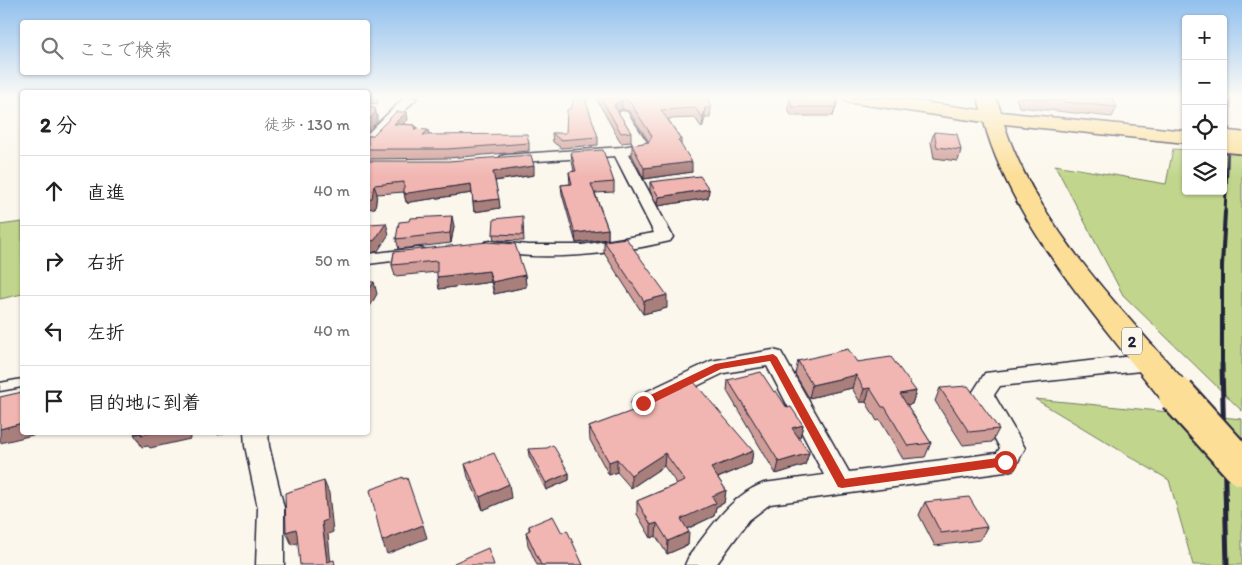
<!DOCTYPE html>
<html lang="ja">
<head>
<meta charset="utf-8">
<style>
  :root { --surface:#fff; --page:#f2f2f2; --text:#222; --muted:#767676; --line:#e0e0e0 }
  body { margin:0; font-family:Itim,"Klee One",sans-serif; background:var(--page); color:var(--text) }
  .controls { position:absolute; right:15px; top:15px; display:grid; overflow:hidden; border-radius:5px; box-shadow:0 1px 4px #0004 }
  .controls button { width:45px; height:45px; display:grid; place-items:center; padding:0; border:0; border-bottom:1px solid var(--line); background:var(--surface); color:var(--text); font:25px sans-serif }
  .stop { position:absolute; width:15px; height:15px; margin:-11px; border:4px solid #c8321e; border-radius:50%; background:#fff }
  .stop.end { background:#c8321e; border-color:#fff; box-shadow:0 1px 5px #0008 }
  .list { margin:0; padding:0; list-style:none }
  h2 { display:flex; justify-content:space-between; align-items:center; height:65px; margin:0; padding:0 20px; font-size:21px }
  h2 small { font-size:16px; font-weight:400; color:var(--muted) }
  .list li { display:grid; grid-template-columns:32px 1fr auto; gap:15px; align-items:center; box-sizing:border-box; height:70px; padding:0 20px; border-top:1px solid var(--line) }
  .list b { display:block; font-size:19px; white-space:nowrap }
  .list em { font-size:16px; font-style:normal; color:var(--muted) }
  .icon { flex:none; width:28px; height:28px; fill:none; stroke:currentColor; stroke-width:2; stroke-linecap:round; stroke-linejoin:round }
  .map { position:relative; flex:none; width:1242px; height:565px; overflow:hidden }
  .search { position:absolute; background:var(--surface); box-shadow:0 1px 4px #0004; left:20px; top:20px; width:350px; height:55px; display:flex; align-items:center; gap:12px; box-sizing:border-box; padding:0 18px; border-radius:5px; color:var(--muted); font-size:19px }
  .panel { position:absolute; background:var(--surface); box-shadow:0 1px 4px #0004; left:20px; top:90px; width:350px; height:345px; border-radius:5px }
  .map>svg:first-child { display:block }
  .green { fill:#c1d68c; stroke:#727c64 }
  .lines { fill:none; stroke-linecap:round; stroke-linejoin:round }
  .lane-casing { stroke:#22223b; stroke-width:3 }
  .street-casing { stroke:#22223b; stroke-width:3 }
  .primary-casing { stroke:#22223b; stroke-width:3 }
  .lane { fill:#fbf7ec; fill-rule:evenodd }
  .street { fill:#fbf7ec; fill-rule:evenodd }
  .primary { fill:#fcde96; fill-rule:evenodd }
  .rail-far2 { stroke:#22223b; stroke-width:3 }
  .rail-far1 { stroke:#22223b; stroke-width:4 }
  .rail { stroke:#22223b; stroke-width:5 }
  .primary-bridge-far1-casing { stroke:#22223b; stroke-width:24; stroke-linecap:butt }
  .primary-bridge-casing { stroke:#22223b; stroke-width:40; stroke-linecap:butt }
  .primary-bridge-far1 { stroke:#fcde96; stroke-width:21 }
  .primary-bridge { stroke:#fcde96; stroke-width:36 }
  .wall { fill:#cf9d98; stroke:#22223b }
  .shaded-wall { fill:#a97f7c; stroke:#22223b }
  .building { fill:#f1b6b1; stroke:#22223b }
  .route { fill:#c8321e }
  .labels { text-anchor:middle; stroke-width:4; stroke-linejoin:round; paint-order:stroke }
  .shield { fill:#fbf7ec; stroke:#636270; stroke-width:1 }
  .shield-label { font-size:16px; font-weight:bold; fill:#22223b }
</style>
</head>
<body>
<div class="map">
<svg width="1242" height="565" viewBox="0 0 1242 565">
  <rect width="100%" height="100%" fill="#fbf7ec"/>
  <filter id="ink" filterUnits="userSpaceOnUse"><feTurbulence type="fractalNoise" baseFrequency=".02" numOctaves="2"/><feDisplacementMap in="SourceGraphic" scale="10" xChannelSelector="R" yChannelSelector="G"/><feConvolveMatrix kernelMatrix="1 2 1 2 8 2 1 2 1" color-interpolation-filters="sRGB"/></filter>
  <g filter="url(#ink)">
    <path class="green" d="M1173,149L1186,150V191H1223V153L1242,155V411L1123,295L1055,165L1166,184Z
      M22,222V294L0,299V225Z
      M1035,399L1242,419V565H1193L1169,480Z"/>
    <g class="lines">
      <defs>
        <path id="lane" d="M22,379V387L0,391V383Z"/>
        <path id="street" d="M404,98H417L373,143L368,144V133Z
          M622,111L627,112L650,147L648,150L629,154L673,237L670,241C616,254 539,263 485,250L482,246L485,242L491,241L528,245H582L654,233L615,156L506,163L501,162L499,159L501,156L506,155L622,147L634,145L616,115Z
          M418,248L424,249L427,253L424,257L368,264V254Z
          M773,350L781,352L849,472L997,453L1000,448L971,395L985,373L1150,354L1158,357L1161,362L1158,367L1150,370L1000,386L994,395L1025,448L1014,469L1005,472L770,504L749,520L716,565H685L689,556C710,529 731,495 764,483L824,475L767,366L724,373L643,412L635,409L632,403L635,397L711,361Z
          M244,432H268L269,446L284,508V565H256L258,508L245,446Z"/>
        <path id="primary" d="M844,98H891L981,110L978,98H996L1001,112L1186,131V143L1004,124C1036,224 1121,309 1189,386L1194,395L1189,404L1177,407L1165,404C1100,321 1012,225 984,122L853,103L847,102Z"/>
      </defs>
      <use href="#lane" class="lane-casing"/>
      <use href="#street" class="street-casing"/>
      <use href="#primary" class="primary-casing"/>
      <use href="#lane" class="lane"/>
      <use href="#street" class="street"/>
      <use href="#primary" class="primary"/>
      <path class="rail-far2" d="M1225,213L1230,98"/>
      <path class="rail-far1" d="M1222,365V266L1225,212"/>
      <path class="rail" d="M1222,364L1227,565"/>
      <defs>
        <path id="primary-bridge-far1" d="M1223,141L1242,143"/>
        <path id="primary-bridge" d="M1177,395L1242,467"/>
      </defs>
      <use href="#primary-bridge-far1" class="primary-bridge-far1-casing"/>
      <use href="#primary-bridge" class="primary-bridge-casing"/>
      <use href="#primary-bridge-far1" class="primary-bridge-far1"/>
      <use href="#primary-bridge" class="primary-bridge"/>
    </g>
    <path class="wall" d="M368,98H377L378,104L368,103V104Z
      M596,98H707L711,108L710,118H705L702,128L695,118L668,119L681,139V145L692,172L644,179L632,155V145L649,142L629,111L622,109L618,112L631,132V142L621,143Z
      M790,98H839L833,116H791L788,107Z
      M1016,98H1112L1117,107L1112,117L1019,107Z
      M408,120L404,124L415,125V127H417V130L429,135L529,143V151L449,158L368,159V136H372Z
      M934,132L961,150L958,161L934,158L931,142Z
      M552,133L598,137V145L561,148L553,142Z
      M571,152L614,182V192L595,193L608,229V239L576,243L562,194L561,185L570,184L569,172L574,171L572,161Z
      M368,161L534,175L495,181L500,208L474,212L472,193L410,202L408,204V202H406L404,192L377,194L375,208Z
      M650,182L709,189L708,198L658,206L650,191Z
      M523,223L524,241L494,240L493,234Z
      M454,226L451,243L399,249L396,239Z
      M604,241L667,308L643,314L604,253Z
      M394,252L525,275L526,287L494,294L491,282L439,289L437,272L395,276L392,265Z
      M798,361L857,362L916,391L912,404L907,405L931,443L925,457L903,459L880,420L877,421L866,402H860L852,388L809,398L795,374Z
      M728,380L774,392L803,425L800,437L798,438L809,453L805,465L776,474L727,391Z
      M940,388L999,429L992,442L963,445L935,401Z
      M634,408L753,451L751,464L718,478L726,490L724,503L716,507L714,516L687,529L688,545L667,554L656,536L651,538L637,514V501L677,484L664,466L631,488L617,472L609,475L590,440L589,427L634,411Z
      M528,449L569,473V480L546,490L529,456Z
      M465,464L511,498L483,510L468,477Z
      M925,502L987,527L980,540L935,546L919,515Z
      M529,526L562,533L583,565H537L528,545L526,532L529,531Z"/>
    <path class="shaded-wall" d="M838,98H839L833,116L835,107Z
      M622,100V109L615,113V104Z
      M375,108L377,116V121L368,132V121Z
      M705,108V118L702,128L703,118Z
      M407,112L408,120L395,132L394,124Z
      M428,130L430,139L423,135Z
      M692,162V172L644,179V168Z
      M534,166V175L494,181L493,172Z
      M471,184L472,193L410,202L408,204V202H406L404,193Z
      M374,185L377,194L375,208L368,209V199Z
      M709,189L708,198L658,206L659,197Z
      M499,199L500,208L474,212L473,202Z
      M452,216L454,226L451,243L450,233Z
      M386,223L389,234L378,251L368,254V242Z
      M608,229V239L576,243L575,233Z
      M489,271L491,282L439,289L437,277Z
      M525,275L526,287L494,294L492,282Z
      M374,282L377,294L368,310V292Z
      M667,295V308L643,314L644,301Z
      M856,375L852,388L809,398L812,385Z
      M870,388L866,402H860L864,389Z
      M916,391L912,404L895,407L900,394Z
      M22,423V432H45L0,443V429Z
      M803,425L800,437L789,440L792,428Z
      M203,432L190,436V439L150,448L148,446L142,447L134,434L142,433Z
      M217,432H226L218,435Z
      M753,451L751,464L710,481L711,468Z
      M665,453L664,466L631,488V475Z
      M809,453L805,465L776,474L779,462Z
      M617,459V472L609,475V462Z
      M569,473V480L546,490V483Z
      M324,481L329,493L333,532L328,534L331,565L327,562L322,522Z
      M509,484L511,498L483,510L480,497Z
      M726,490L724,503L716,507L714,516L680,532L681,519L712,496Z
      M657,523L656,536L651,538V525Z
      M423,525L427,538L387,554L382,541Z
      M296,529L302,541L292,545L286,532Z
      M689,532L688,545L667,554L668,541Z"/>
    <path class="building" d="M574,98H585L598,137L560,140L552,133H566L567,110L571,108Z
      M601,98H707L711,108H705L703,118L695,108L661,110L681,139L678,140L692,162L644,168L632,145L649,142L652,136L629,101L622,100L615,104L614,106L631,132L621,133Z
      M790,98H838L835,107H792Z
      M1026,98H1112L1117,107Z
      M368,107L375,108V113L368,121Z
      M396,112H407L394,124L415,125L414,127H417L414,129L428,130L423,135L527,134L529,143L447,149H368V136H372Z
      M934,132L957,134L961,150L937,147Z
      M603,150L614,182L591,184L608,229L575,233L561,185L572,184L569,172L576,171L571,152Z
      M531,155L534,166L493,172L499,199L473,202L471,184L408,193L406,195V193H404V182L374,185L372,198L368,199V161H448Z
      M700,176L709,189L659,197L650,182Z
      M452,216L450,233L396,239L399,222L409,221L410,218Z
      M523,216V235L493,234L494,219Z
      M369,218V224L386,223L375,240L368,242V219Z
      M626,238L667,295L644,301L604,241Z
      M487,242L515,244L525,275L492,282L489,271L437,277V261L392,265L394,252Z
      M368,282H374L368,292Z
      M848,349L857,362L891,357L916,391L900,394L931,443L908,446L885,407H882L870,388L864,389L856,375L812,385L798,361Z
      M761,372L774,392L776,391L787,408L791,407L803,425L792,428L809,453L779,462L728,380Z
      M694,382L753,451L711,468L726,490L712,496L716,503L681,519L689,532L668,541L657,523L651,525L637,501L685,481L665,453L631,475L617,459L609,462L589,427L635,410L634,408Z
      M968,386L999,429L969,432L940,388Z
      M22,392V423L0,429V397Z
      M135,432H154L141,435L142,433L134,434Z
      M553,445L569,473L546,483L528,449L547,448Z
      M494,453L509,484L480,497L465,464Z
      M403,477V479L407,478L423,525L382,541L370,490Z
      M324,481L327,520L322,522L327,562L334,560L335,565H300L297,534L296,529L286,532L285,493Z
      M969,497L987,527L941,533L925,502Z
      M553,516L562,533L567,530L583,565H541L526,532L530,530L529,526Z
      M488,548L494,565H455L454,563Z"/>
  </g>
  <linearGradient id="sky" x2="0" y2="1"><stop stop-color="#91c0ee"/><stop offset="0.55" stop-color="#fdfbf6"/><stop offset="1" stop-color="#fdfbf6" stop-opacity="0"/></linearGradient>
  <rect width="1242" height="177" fill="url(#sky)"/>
  <path class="route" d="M773,354L777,357L845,479L1005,457L1010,462L1005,466L842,488L838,487L770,361L721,369L647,406H640L638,403L640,400L715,364Z"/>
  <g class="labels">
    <rect class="shield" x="1122" y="327.5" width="20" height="27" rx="4"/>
    <g class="shield-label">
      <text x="1132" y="347">2</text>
    </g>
  </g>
</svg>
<div class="controls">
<button>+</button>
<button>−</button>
<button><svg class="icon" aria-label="locate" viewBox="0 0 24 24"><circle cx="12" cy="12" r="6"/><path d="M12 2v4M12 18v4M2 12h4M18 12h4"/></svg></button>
<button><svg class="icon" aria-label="layers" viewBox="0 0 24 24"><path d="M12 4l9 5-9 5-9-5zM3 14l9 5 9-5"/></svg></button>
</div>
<div class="stop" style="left:1005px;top:462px"></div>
<div class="stop end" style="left:643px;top:403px"></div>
<div class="search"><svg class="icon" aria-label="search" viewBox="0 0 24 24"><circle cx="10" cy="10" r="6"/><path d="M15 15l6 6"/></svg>ここで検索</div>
<section class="panel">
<h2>2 分<small>徒歩 · 130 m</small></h2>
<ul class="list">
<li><svg class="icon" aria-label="ahead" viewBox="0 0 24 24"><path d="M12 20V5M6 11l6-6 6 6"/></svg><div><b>直進</b></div><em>40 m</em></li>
<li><svg class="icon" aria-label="right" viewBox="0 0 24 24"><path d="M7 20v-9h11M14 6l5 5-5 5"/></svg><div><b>右折</b></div><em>50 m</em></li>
<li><svg class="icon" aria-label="left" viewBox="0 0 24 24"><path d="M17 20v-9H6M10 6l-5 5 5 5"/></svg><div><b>左折</b></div><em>40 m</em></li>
<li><svg class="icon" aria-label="arrive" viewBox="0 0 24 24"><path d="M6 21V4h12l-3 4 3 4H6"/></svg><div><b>目的地に到着</b></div></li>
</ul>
</section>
</div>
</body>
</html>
